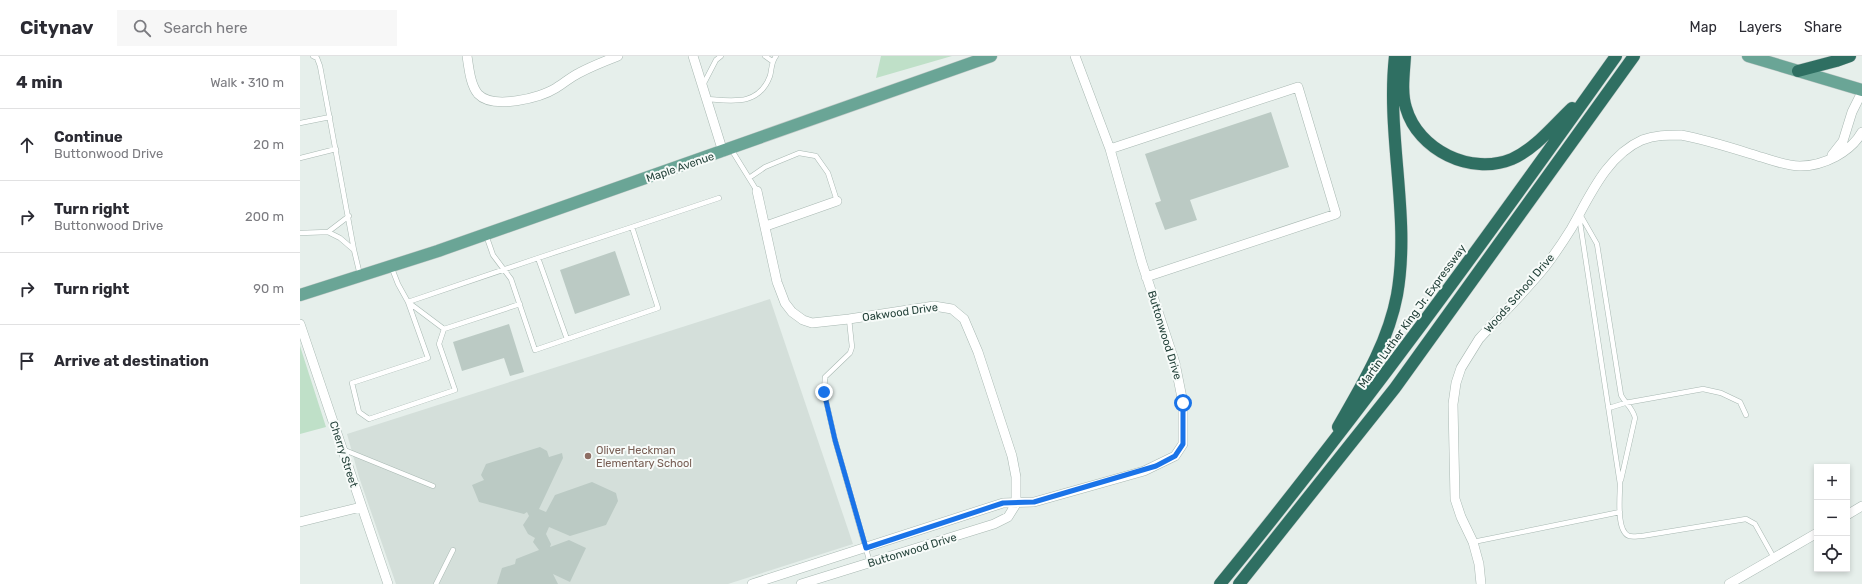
<!DOCTYPE html>
<html lang="en">
<head>
<meta charset="utf-8">
<style>
  :root { --surface:#fff; --page:#f7f7f7; --text:#2b2b33; --muted:#7c7c81; --line:#e1e1e2 }
  body { margin:0; font-family:Rubik,sans-serif; background:var(--page); color:var(--text) }
  .controls { position:absolute; right:12px; bottom:12px; display:grid; overflow:hidden; border-radius:0px; box-shadow:0 2px 6px #0003 }
  .controls button { width:36px; height:36px; display:grid; place-items:center; padding:0; border:0; border-bottom:1px solid var(--line); background:var(--surface); color:var(--text); font:20px sans-serif }
  .stop { position:absolute; width:12px; height:12px; margin:-9px; border:3px solid #1a73e8; border-radius:50%; background:#fff }
  .stop.end { background:#1a73e8; border-color:#fff; box-shadow:0 1px 4px #0008 }
  .list { margin:0; padding:0; list-style:none }
  h2 { display:flex; justify-content:space-between; align-items:center; height:52px; margin:0; padding:0 16px; font-size:17px }
  h2 small { font-size:13px; font-weight:400; color:var(--muted) }
  .list li { display:grid; grid-template-columns:26px 1fr auto; gap:12px; align-items:center; box-sizing:border-box; height:72px; padding:0 16px; border-top:1px solid var(--line) }
  .list b { display:block; font-size:15px; white-space:nowrap }
  .list p { margin:0; font-size:13px; white-space:nowrap; color:var(--muted) }
  .list em { font-size:13px; font-style:normal; color:var(--muted) }
  .icon { flex:none; width:22px; height:22px; fill:none; stroke:currentColor; stroke-width:2; stroke-linecap:round; stroke-linejoin:round }
  .map { position:relative; flex:none; width:1562px; height:528px; overflow:hidden }
  header { display:flex; align-items:center; gap:24px; box-sizing:border-box; height:56px; padding:0 20px; background:var(--surface); border-bottom:1px solid var(--line) }
  header strong { font-size:19px }
  nav { display:flex; gap:22px; margin-inline-start:auto; font-size:14px }
  .search { width:280px; height:36px; background:var(--page); display:flex; align-items:center; gap:10px; box-sizing:border-box; padding:0 14px; border-radius:0px; color:var(--muted); font-size:15px }
  main { display:flex }
  aside { flex:1; background:var(--surface) }
  .map>svg:first-child { display:block }
  .built { fill:#d4dfda }
  .green { fill:#bfe0c8 }
  .building { fill:#bbcac4 }
  .lines { fill:none; stroke-linecap:round; stroke-linejoin:round }
  .service-casing { stroke:#a8b8b2; stroke-width:5.5 }
  .minor-casing { stroke:#a8b8b2; stroke-width:10 }
  .primary-casing { stroke:#c2cac8; stroke-width:13 }
  .motorway-casing { stroke:#c2cac8; stroke-width:13 }
  .service { stroke:#fff; stroke-width:4.5 }
  .minor { stroke:#fff; stroke-width:9 }
  .primary { stroke:#6aa596; stroke-width:12 }
  .motorway { stroke:#2f6f62; stroke-width:12 }
  .route { stroke:#1a73e8; stroke-width:5 }
  .education-dot { fill:#8d6e63; stroke:#f7fbf9; stroke-width:1.5 }
  .labels { text-anchor:middle; stroke-width:4; stroke-linejoin:round; paint-order:stroke }
  .street-label { font-size:11px; fill:#24423a; stroke:#f7fbf9 }
  .education-label { font-size:11px; fill:#785e54; stroke:#f7fbf9; text-anchor:start }
</style>
</head>
<body>
<header>
<strong>Citynav</strong>
<div class="search"><svg class="icon" aria-label="search" viewBox="0 0 24 24"><circle cx="10" cy="10" r="6"/><path d="M15 15l6 6"/></svg>Search here</div>
<nav><a>Map</a><a>Layers</a><a>Share</a></nav>
</header>
<main>
<aside>
<h2>4 min<small>Walk · 310 m</small></h2>
<ul class="list">
<li><svg class="icon" aria-label="ahead" viewBox="0 0 24 24"><path d="M12 20V5M6 11l6-6 6 6"/></svg><div><b>Continue</b><p>Buttonwood Drive</p></div><em>20 m</em></li>
<li><svg class="icon" aria-label="right" viewBox="0 0 24 24"><path d="M7 20v-9h11M14 6l5 5-5 5"/></svg><div><b>Turn right</b><p>Buttonwood Drive</p></div><em>200 m</em></li>
<li><svg class="icon" aria-label="right" viewBox="0 0 24 24"><path d="M7 20v-9h11M14 6l5 5-5 5"/></svg><div><b>Turn right</b></div><em>90 m</em></li>
<li><svg class="icon" aria-label="arrive" viewBox="0 0 24 24"><path d="M6 21V4h12l-3 4 3 4H6"/></svg><div><b>Arrive at destination</b></div></li>
</ul>
</aside>
<div class="map">
<svg width="1562" height="528" viewBox="0 0 1562 528">
  <rect width="100%" height="100%" fill="#e6efeb"/>
  <path class="built" d="M470,243L553,488L428,528H96L59,421L47,378Z"/>
  <path class="green" d="M581,0H652L576,22Z
    M0,290L26,371L0,378Z"/>
  <path class="building" d="M971,56L989,111L890,144L897,164L865,174L855,147L861,145L845,98Z
    M315,195L330,239L275,258L260,214Z
    M209,268L224,316L210,320L204,302L162,315L153,286Z
    M240,391L247,395L249,401L262,397L263,402L239,453L246,456L255,439L292,426L316,437L318,445L306,469L270,480L249,471L246,478L251,488L250,491L269,484L286,492L270,526L253,518L258,528H197L202,512L215,508L216,503L239,494L233,486L235,482L228,478L223,469L229,460L227,456L224,458L179,446L172,429L184,424L181,419L186,408Z"/>
  <g class="lines">
    <defs>
      <path id="service" d="M13,0L17,2L20,10L54,194
        M465,0L472,5
        M403,29L416,4L421,0
        M407,43C433,45 459,50 470,20C472,12 471,7 476,0
        M0,67L30,61
        M431,93L457,135
        M0,102L36,93
        M449,122L465,111L499,97L516,100L528,117L537,145
        M1279,160L1320,428C1320,440 1316,475 1329,480C1333,481 1338,480 1342,480L1446,463L1455,468L1474,502
        M1281,160L1297,188L1321,339C1325,347 1333,352 1335,362L1321,424
        M28,176L49,160
        M0,177L28,176L40,182L54,194L60,219
        M186,179L193,199L211,223L235,294L358,252L332,171L419,142
        M91,210L98,228L108,246L128,302L52,327L59,356L69,363L155,334L139,288L144,273L220,248
        M108,246L238,202
        M108,246L144,273
        M549,263L552,291L550,297L525,321L524,336L535,384L570,507
        M267,283L238,202L332,171
        M1309,352L1325,347L1403,333L1421,337L1440,346L1446,359
        M42,393L133,430
        M1173,486L1320,456
        M136,528L153,494"/>
      <path id="minor" d="M167,0C169,12 170,28 178,38C193,54 240,42 256,32C264,27 271,21 279,17C292,10 305,5 318,0
        M393,0L423,96
        M810,93L998,31L1036,158L846,221
        M1532,99L1543,85L1552,56L1562,36
        M457,135L477,226L485,247L492,256L503,264L512,267L549,263L634,250L652,253L664,263L678,296L712,400L716,421V448L708,461L694,468L501,528
        M466,170L537,145
        M0,268L88,528
        M1547,459L1562,450
        M0,466L61,451
        M452,528L703,447L734,446L844,415L875,400L883,388V347L875,307L842,207L810,93L775,0
        M1181,528L1179,508L1173,486L1161,461L1155,443L1153,348L1156,327L1161,312L1179,283C1201,259 1225,236 1245,211C1254,199 1263,186 1271,173C1289,142 1306,100 1342,84C1355,79 1367,79 1381,79C1408,84 1435,93 1461,101C1474,105 1487,110 1500,110C1524,110 1551,96 1562,76
        M1429,528L1517,477"/>
      <path id="primary" d="M1448,0L1562,34
        M0,239L138,195L691,0"/>
      <path id="motorway" d="M1105,0C1104,17 1101,36 1106,52C1118,94 1171,120 1212,103C1235,93 1254,69 1272,52
        M1498,15L1536,5L1550,0
        M1038,371C1062,329 1088,287 1097,239C1111,160 1086,80 1095,0
        M920,528C1060,357 1188,180 1316,0
        M939,528L1095,332L1334,0"/>
    </defs>
    <use href="#service" class="service-casing"/>
    <use href="#minor" class="minor-casing"/>
    <use href="#primary" class="primary-casing"/>
    <use href="#motorway" class="motorway-casing"/>
    <use href="#service" class="service"/>
    <use href="#minor" class="minor"/>
    <use href="#primary" class="primary"/>
    <use href="#motorway" class="motorway"/>
  </g>
  <g class="lines">
    <path class="route" d="M524,336L535,384L566,492L703,447L734,446L856,410L875,400L883,388V347"/>
  </g>
  <circle class="education-dot" cx="288" cy="400" r="4"/>
  <g class="labels">
    <g class="street-label">
      <text transform="translate(380 111) rotate(-19)" y="4">Maple Avenue</text>
      <text transform="translate(1219 237) rotate(-49)" y="4">Woods School Drive</text>
      <text transform="translate(600 256) rotate(-8)" y="4">Oakwood Drive</text>
      <text transform="translate(1112 260) rotate(-54)" y="4">Martin Luther King Jr. Expressway</text>
      <text transform="translate(865 279) rotate(73)" y="4">Buttonwood Drive</text>
      <text transform="translate(44 398) rotate(72)" y="4">Cherry Street</text>
      <text transform="translate(612 494) rotate(-17)" y="4">Buttonwood Drive</text>
    </g>
    <g class="education-label">
      <text x="296" y="398">Oliver Heckman<tspan x="296" dy="13">Elementary School</tspan></text>
    </g>
  </g>
</svg>
<div class="controls">
<button>+</button>
<button>−</button>
<button><svg class="icon" aria-label="locate" viewBox="0 0 24 24"><circle cx="12" cy="12" r="6"/><path d="M12 2v4M12 18v4M2 12h4M18 12h4"/></svg></button>
</div>
<div class="stop" style="left:883px;top:347px"></div>
<div class="stop end" style="left:524px;top:336px"></div>
</div>
</main>
</body>
</html>
